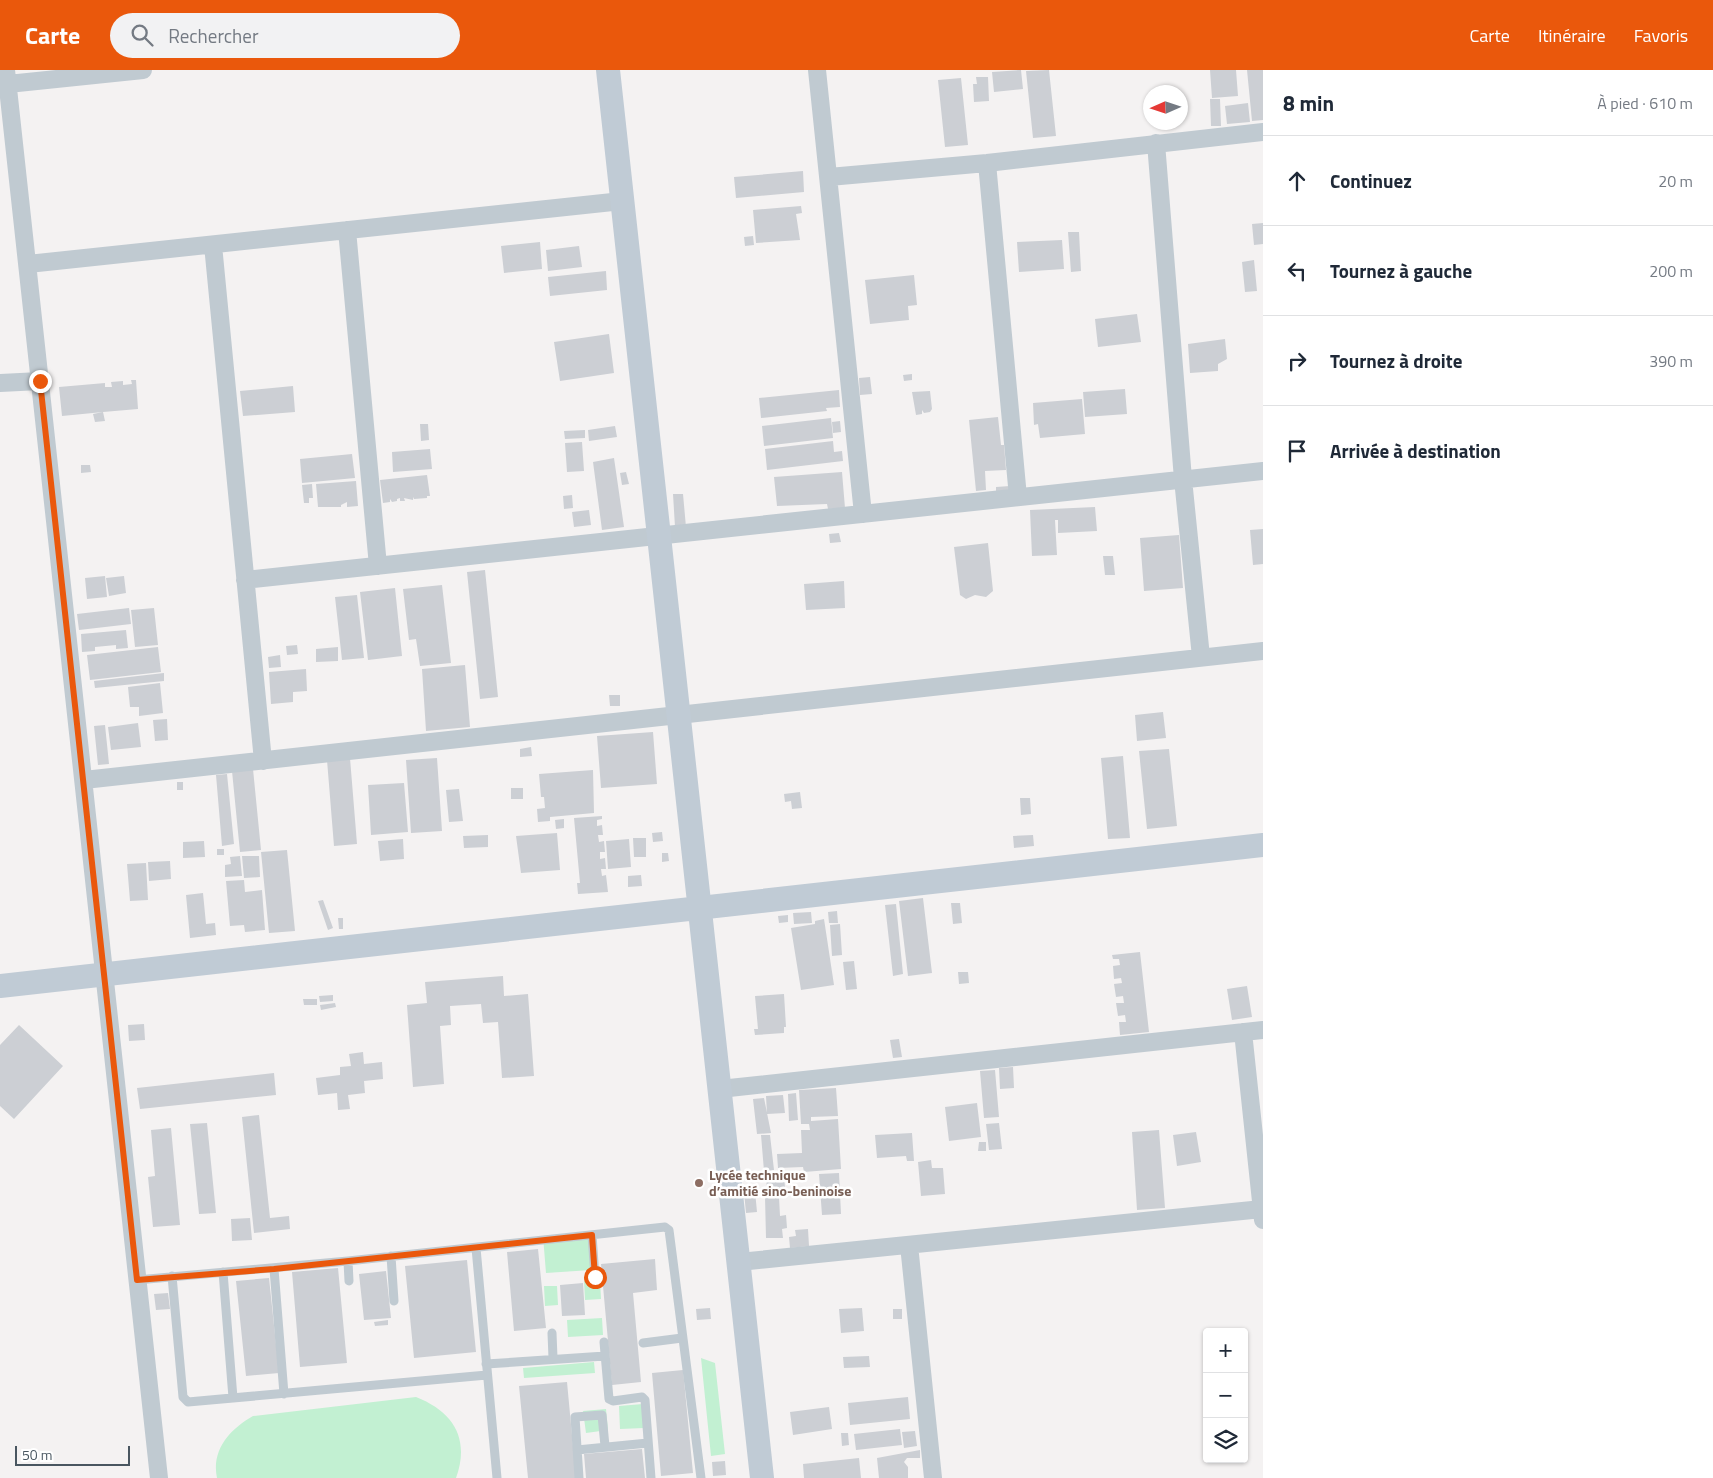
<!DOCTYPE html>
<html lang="fr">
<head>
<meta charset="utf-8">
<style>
  :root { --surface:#fff; --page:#f2f2f3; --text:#1f2937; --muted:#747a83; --line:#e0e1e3; --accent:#ea580c }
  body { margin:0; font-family:"Titillium Web",sans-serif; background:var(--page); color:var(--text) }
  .controls { position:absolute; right:15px; bottom:15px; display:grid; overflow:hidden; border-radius:5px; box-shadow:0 1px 4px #0004 }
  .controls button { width:45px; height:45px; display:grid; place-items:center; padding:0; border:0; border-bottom:1px solid var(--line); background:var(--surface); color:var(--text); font:25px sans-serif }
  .compass { position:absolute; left:1143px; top:15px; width:45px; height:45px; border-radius:50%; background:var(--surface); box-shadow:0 1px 4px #0004; rotate:267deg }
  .scale { position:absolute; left:15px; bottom:12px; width:115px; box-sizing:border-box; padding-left:5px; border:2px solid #495660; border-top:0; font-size:14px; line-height:18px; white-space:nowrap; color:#495660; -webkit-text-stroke:4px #fff; paint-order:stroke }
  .stop { position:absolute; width:15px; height:15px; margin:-11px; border:4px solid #ea580c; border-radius:50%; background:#fff }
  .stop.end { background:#ea580c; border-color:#fff; box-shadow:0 1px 5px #0008 }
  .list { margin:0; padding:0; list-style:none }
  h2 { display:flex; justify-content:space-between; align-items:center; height:65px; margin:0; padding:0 20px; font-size:21px }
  h2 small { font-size:16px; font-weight:400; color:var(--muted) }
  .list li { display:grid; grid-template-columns:32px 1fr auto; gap:15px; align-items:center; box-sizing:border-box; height:90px; padding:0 20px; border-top:1px solid var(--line) }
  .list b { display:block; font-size:19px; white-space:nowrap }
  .list em { font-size:16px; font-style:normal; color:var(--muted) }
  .icon { flex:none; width:28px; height:28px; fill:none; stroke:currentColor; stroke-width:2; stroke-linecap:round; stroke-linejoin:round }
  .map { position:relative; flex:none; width:1263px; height:1408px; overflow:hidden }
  header { display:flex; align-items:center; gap:30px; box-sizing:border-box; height:70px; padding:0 25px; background:var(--accent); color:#fff }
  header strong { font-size:24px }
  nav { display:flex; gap:28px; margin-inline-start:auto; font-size:18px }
  .search { width:350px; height:45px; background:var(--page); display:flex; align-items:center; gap:12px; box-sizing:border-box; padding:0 18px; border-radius:28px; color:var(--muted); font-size:19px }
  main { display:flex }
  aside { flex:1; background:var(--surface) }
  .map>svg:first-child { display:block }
  .green { fill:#c2f0d2 }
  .building { fill:#cccfd4 }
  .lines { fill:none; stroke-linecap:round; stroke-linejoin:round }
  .lane { stroke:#c0cad1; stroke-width:9 }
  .street { stroke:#c0cad1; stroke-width:18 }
  .secondary { stroke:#c0cbd5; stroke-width:24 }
  .route { stroke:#ea580c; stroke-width:6 }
  .education-dot { fill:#8d6e63; stroke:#fff; stroke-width:2 }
  .labels { text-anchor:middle; stroke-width:5; stroke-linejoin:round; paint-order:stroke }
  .education-label { font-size:14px; font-weight:bold; fill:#785e54; stroke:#fff; text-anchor:start }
</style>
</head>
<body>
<header>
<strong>Carte</strong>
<div class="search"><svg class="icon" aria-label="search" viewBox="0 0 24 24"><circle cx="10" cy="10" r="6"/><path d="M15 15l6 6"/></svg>Rechercher</div>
<nav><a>Carte</a><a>Itinéraire</a><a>Favoris</a></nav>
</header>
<main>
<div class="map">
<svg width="1263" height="1408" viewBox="0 0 1263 1408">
  <rect width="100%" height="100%" fill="#f4f2f2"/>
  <path class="green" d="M588,1162L591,1200L546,1203L543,1166Z
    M600,1210L601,1229L585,1230L584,1211Z
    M544,1216H557L558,1235L545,1236Z
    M602,1248L603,1265L568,1267L567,1250Z
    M701,1288L715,1293L725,1384L711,1386Z
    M594,1292L595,1303L524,1308L523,1298Z
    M416,1327C454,1342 470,1369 456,1408H217C211,1380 230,1359 253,1346Z
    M643,1334L644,1358L620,1359L619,1336Z
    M606,1339L608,1360L586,1363L583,1341Z"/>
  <path class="building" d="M1021,0L1023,19L994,22L992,2Z
    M1049,0L1056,66L1033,68L1026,1Z
    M1210,0H1236L1238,26L1212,28Z
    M1247,0H1263V50L1252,51Z
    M976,7H988L989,31L974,32L973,14H977Z
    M961,8L968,75L945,77L938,10Z
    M1210,29H1220L1221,56H1211Z
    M1248,33L1250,52L1227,54L1225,36Z
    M803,101L804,122L736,128L734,107Z
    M801,136L802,143L796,144L800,170L756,173L753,140Z
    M1263,153V174L1254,175L1252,154Z
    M1068,162H1079L1081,201L1071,202Z
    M753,166L754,175L745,176L744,167Z
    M1062,170L1064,199L1019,202L1017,172Z
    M540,172L542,199L504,203L501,176Z
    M579,176L582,197L548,201L546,180Z
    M1254,190L1257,221L1245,222L1242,192Z
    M606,201L607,220L550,226L548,207Z
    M914,205L917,235L908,236L909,250L870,254L865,210Z
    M1137,244L1141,272L1098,277L1095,249Z
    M609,264L614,303L560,311L554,272Z
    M1225,269L1227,289L1218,294V301L1190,303L1188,274Z
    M912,304V310L904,311L903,305Z
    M870,307L872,324L860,325L859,308Z
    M131,310H136L138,339L103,342L105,351L95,352L93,344L103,342L62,346L59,317L105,313V317H112L111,312L123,311V315L132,314Z
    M293,316L295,342L243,346L240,321Z
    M1125,319L1127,344L1085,347L1083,322Z
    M839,320L840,337L826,338L827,341L761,348L759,328Z
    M930,321L932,339L930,342L924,343L922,340V344L916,345L912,322Z
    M1082,329L1085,364L1040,368L1038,354L1034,355L1033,333Z
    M998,347L1001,375H1004L1006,400L985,401L986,420L976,421L969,350Z
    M831,348L833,368L764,376L762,356Z
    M840,351L841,362L833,363L832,352Z
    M420,354H428L429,370L421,371Z
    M615,356L617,367L589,371L588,360Z
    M585,360V368L565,369L564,361Z
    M833,371L834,382L842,381L843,391L767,400L765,379Z
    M582,372L584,401L567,402L565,373Z
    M430,379L432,399L393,402L392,382Z
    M352,384L355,408L302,413L300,389Z
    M614,388L624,457L602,460L593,392Z
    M81,395H90L91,402L81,403Z
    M626,402L629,414L622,415L620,403Z
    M842,402L845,438L828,439L827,434L777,436L774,407Z
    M427,405L430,426H427V428L414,429L413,427V430L404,428L405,431H400V428L397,429V431L392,432L390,429V432L383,433L380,410Z
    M356,411L358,436L347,437V432L341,435V437H318L316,414Z
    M312,414L313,428H309V433H304L302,415Z
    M1010,416V425L996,426V417Z
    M673,424H683L686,457H675Z
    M572,425L573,438L564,439L563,426Z
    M1095,437L1097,461L1058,463V450H1055L1057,485L1032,486L1030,440Z
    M589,440L591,455L574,457L572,442Z
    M1263,459V494L1253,495L1250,460Z
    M839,463L841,472L830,473L829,464Z
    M1179,465L1183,518L1144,521L1140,468Z
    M988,473L993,521L986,527L975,525L966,529L960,525L954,477Z
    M1103,486H1113L1115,505H1105Z
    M485,500L498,627L480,629L467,502Z
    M105,506L107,527L87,529L85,508Z
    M124,506L126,523L109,526L106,508Z
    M844,511L845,538L806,540L804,514Z
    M442,515L451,593L420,596L416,569L409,570L403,519Z
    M395,518L402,586L368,590L360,522Z
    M357,525L364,588L342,590L335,527Z
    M129,538L131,554L79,560L77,544Z
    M154,538L158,575L135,577L131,540Z
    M126,560L128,578L116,579V575L95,577V581L82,582L81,564Z
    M297,575L298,584L287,585L286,576Z
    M158,577L161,602L90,610L87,585Z
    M338,577V591L316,592V579Z
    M280,585L281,597L269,598L268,587Z
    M465,595L470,657L426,661L422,599Z
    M306,599L307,621L293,622V632L271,634L269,602Z
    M164,603V611L95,618L94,611Z
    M160,613L163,643L139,646V637H130L128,617Z
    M609,625H620V636H610Z
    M1163,642L1166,668L1137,671L1135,645Z
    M167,649L168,670L155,671L153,650Z
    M138,653L141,677L111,680L108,657Z
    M105,655L109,694L98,695L94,656Z
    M653,662L657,714L601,718L597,666Z
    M531,677L532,686L520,687V679Z
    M1169,679L1177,756L1147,759L1139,681Z
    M1123,686L1130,768L1108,769L1101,688Z
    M350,688L357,774L334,776L327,690Z
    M437,688L442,761L411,763L406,690Z
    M253,699L261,780L240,782L232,701Z
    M593,700L594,743L550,747V751L538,752L537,739L545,738L544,727H541L539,704Z
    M227,704L234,774L222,776L216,705Z
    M177,712H183V720H177Z
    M404,713L408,762L371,765L368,715Z
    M511,718H523V729H511Z
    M459,719L463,751L449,752L446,720Z
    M800,722L802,738L792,739L791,731L785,732L784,724Z
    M1020,728H1030L1031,744L1021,745Z
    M602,746V749L597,750V756L602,755L603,765H598L599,772L604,771L605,782H600V789L605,788L606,799H601L602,806L606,805L608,822L578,824L577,813H580L574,748Z
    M564,749V758L556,759L555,750Z
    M662,762L663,771L653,772L652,763Z
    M557,763L560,800L521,803L516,766Z
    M488,765V777L464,778L463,766Z
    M1033,765L1034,776L1014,778L1013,766Z
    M633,768H646V787H634Z
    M403,769L404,789L380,791L378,771Z
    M629,769L631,797L608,799L606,771Z
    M204,771L205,787L183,788V772Z
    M217,779H224V785H217Z
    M287,780L295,861L269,863L261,782Z
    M662,783H668L669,791L662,792Z
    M240,786L242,806L225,807V795L231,794L230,787Z
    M242,786H259L260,807L244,808Z
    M170,791L171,809L149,811L148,792Z
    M146,793L148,830L130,831L127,794Z
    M641,805L642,816L628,817V806Z
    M244,810L245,822L262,820L265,860L245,862L244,855L230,856L226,811Z
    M203,823L206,854L215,853L216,865L190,868L186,825Z
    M923,828L932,903L908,906L899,831Z
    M323,830L333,858L328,860L318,831Z
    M951,833H960L962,853L953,854Z
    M896,834L903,904L893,906L885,835Z
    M837,841L838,853H829L828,842Z
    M811,842L812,853L794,854L793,843Z
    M788,845V852L779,853L778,846Z
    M338,848H343V859H339Z
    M824,849L834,915L801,920L791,858L815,854V851Z
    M840,854L842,885L832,886L830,855Z
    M1140,882L1149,962L1120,965L1119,952H1126L1125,945L1118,946L1116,933H1124L1123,926L1116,927L1114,914L1122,913L1121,908L1114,909L1113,896L1120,895L1119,889H1113L1112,885Z
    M854,891L857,919L846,920L843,892Z
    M958,902H968L969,913L959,914Z
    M503,906L504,926L528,924L534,1006L502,1008L498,952L483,953L481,934L450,936L451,955L440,956L444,1014L413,1017L407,935L427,933L425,912Z
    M1247,916L1252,947L1232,950L1227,919Z
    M784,924L786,957H784V963L755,965L754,959H758L755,926Z
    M333,925V931L320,932L319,926Z
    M303,929H317V935H304Z
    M335,933L336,937L321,940L320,935Z
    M144,954L145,970L129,971L128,955Z
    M19,955L63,996L14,1049L0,1036V975Z
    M899,969L902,987L893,988L890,970Z
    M363,982L364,994L382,992L383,1009L364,1011L365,1023L348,1025L350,1039L338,1040L337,1023L318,1025L316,1008L340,1005V997L351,996L349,984Z
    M1013,997L1014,1018L1000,1019L999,998Z
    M995,1000L999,1047L984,1048L980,1001Z
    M274,1003L276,1025L140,1039L137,1018Z
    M836,1018L838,1046L811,1047V1051L838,1049L841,1099L804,1102L803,1097L778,1098L777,1084L802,1083L801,1060H810L809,1054H801L799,1020Z
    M796,1023L798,1050L789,1051L788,1024Z
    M783,1025L785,1043L767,1044L766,1026Z
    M764,1028L771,1063L757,1064L753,1029Z
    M977,1033L981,1067L949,1071L945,1037Z
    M259,1045L270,1148L289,1146L290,1159L254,1163L242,1047Z
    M207,1053L216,1143L199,1144L190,1054Z
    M999,1053L1002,1079L989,1080L986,1054Z
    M171,1058L180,1155L153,1157L148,1107L155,1106L151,1060Z
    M1159,1060L1165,1138L1137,1140L1132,1062Z
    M1196,1062L1201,1092L1177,1096L1173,1065Z
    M912,1063L914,1091H907L906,1086L877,1088L875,1065Z
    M761,1065H770L774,1100L764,1101Z
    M979,1072H986V1081H978Z
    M931,1090L932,1098H943L945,1124L921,1126L918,1092Z
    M839,1103L841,1144L822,1145L819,1104Z
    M784,1106L785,1118L767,1119L766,1108Z
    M755,1121L757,1142L746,1143L744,1122Z
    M765,1127H779L780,1146L786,1145L787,1158L782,1159L783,1168H766Z
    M250,1148L252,1170L232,1171L231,1149Z
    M808,1159L809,1176L790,1178L789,1167L796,1166L795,1160Z
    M538,1179L546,1258L514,1261L507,1182Z
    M655,1189L657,1220L633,1223L641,1312L612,1315L601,1194Z
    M467,1190L476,1282L414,1288L405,1196Z
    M338,1198L347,1293L300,1297L292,1202Z
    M386,1201L391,1248L364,1250L359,1204Z
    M269,1208L279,1303L246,1306L236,1211Z
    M583,1213L585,1245L562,1246L560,1215Z
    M168,1223L170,1239L156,1240L154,1224Z
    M710,1238L711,1249L697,1250L696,1239Z
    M862,1238L864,1261L841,1263L839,1239Z
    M893,1239H902V1249H893Z
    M388,1250V1255L375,1256L374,1252Z
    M869,1286L870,1297L844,1298L843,1287Z
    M683,1300L693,1403L661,1406L652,1303Z
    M567,1312L576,1408H528L519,1316Z
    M908,1327L910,1349L850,1355L848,1333Z
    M829,1337L832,1359L793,1365L790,1342Z
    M900,1359L902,1375L856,1380L854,1364Z
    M915,1361L917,1376L904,1378L902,1362Z
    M841,1363H848L849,1375L842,1376Z
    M642,1379L645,1408H586L584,1384Z
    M920,1380V1388H907L904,1392L908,1397V1408H879L877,1388Z
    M859,1388L861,1408H804L803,1394Z
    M725,1391L726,1405L713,1406L712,1392Z"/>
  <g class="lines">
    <path class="lane" d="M592,1165L595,1207
      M476,1178L497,1408
      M391,1186L394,1231
      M348,1191L349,1211
      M274,1199L284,1324
      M223,1202L233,1328
      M172,1206L183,1327L188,1332L487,1305
      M137,1210L348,1191L665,1157L669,1160L701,1408
      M552,1263L553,1288
      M604,1272L609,1329L613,1331L642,1327L645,1330L651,1408
      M643,1273L682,1268
      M486,1294L605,1286
      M577,1380L648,1373
      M579,1408L575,1347L602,1345L605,1376"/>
    <path class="street" d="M6,0L159,1408
      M817,0L863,444
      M8,14L143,0
      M1156,73L1183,409L1201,587
      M987,93L1018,427
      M829,107L987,93L1263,62
      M347,160L378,496
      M213,175L263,691
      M28,194L622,131
      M0,313L40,311
      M245,510L1263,401
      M84,710L1263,581
      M1243,962L1263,1150
      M720,1019L1263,960
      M909,1175L933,1408
      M739,1192L1262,1139"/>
    <path class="secondary" d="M608,0L762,1408
      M0,916L1263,775"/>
  </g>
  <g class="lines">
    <path class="route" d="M40,311L137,1210L274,1199L592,1165L595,1207"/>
  </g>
  <circle class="education-dot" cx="699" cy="1113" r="5"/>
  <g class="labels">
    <g class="education-label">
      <text x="709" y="1110">Lycée technique<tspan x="709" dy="16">d’amitié sino-beninoise</tspan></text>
    </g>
  </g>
</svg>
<div class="controls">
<button>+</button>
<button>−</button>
<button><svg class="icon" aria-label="layers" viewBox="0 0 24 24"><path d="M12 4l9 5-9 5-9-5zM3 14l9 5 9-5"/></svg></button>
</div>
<svg class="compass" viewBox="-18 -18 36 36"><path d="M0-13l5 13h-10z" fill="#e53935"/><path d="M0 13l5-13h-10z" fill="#747a83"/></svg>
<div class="scale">50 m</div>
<div class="stop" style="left:595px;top:1207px"></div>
<div class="stop end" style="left:40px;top:311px"></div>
</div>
<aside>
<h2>8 min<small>À pied · 610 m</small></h2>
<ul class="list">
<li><svg class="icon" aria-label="ahead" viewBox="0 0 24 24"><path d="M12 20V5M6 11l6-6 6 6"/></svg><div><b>Continuez</b></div><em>20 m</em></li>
<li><svg class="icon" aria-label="left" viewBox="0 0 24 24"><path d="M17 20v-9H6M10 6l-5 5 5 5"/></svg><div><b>Tournez à gauche</b></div><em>200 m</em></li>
<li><svg class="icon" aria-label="right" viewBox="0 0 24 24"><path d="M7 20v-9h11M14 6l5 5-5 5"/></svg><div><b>Tournez à droite</b></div><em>390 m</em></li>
<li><svg class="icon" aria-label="arrive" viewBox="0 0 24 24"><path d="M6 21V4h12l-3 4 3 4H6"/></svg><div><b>Arrivée à destination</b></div></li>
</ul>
</aside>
</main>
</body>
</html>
